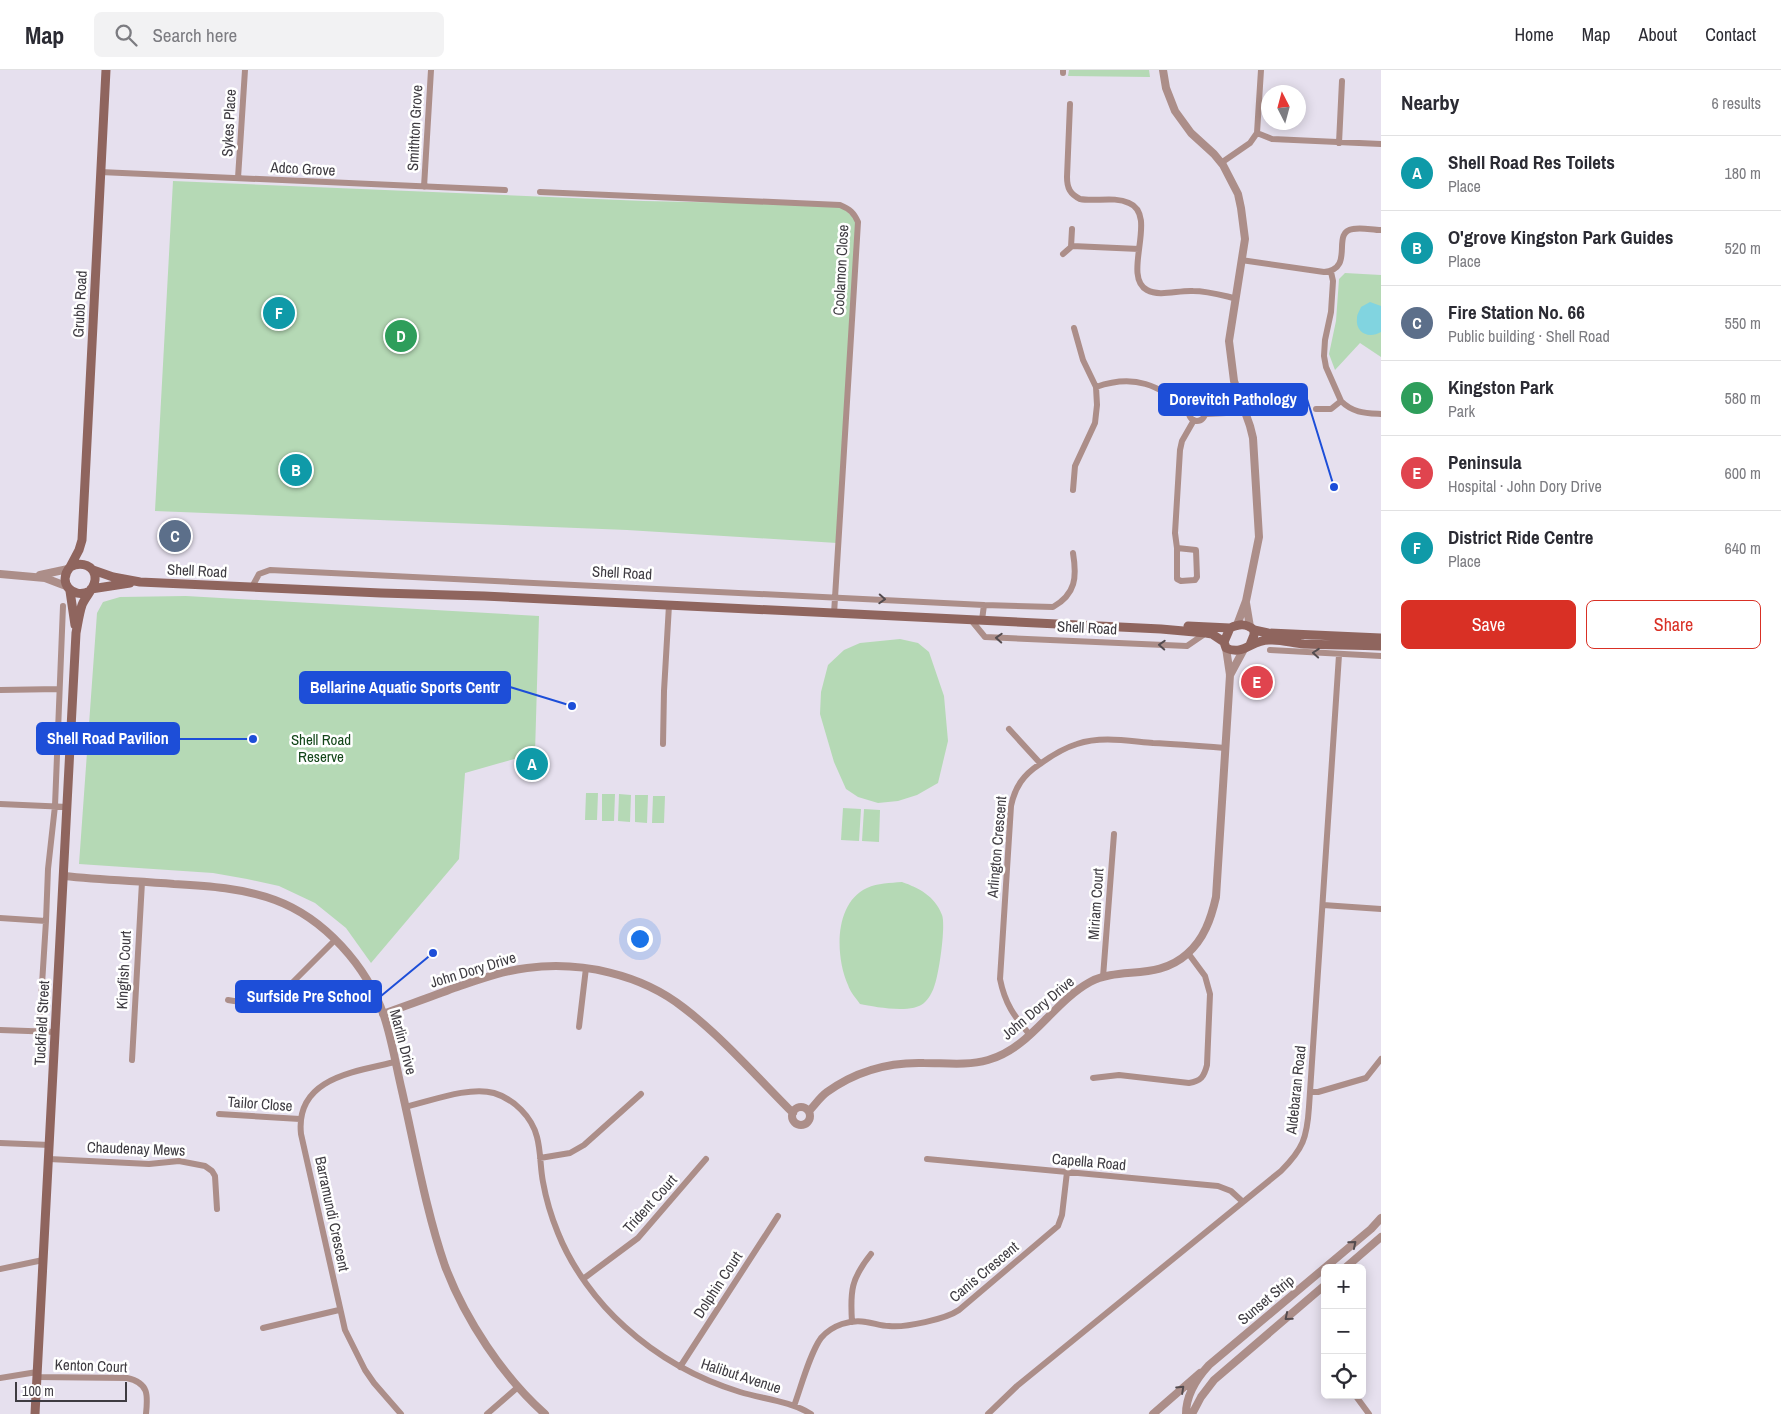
<!DOCTYPE html>
<html lang="en">
<head>
<meta charset="utf-8">
<style>
  :root { --surface:#fff; --page:#f2f2f3; --text:#2b2b33; --muted:#7c7c81; --line:#e1e1e2; --accent:#d93025 }
  body { margin:0; font-family:"Archivo Narrow",sans-serif; background:var(--page); color:var(--text) }
  .controls { position:absolute; right:15px; bottom:15px; display:grid; overflow:hidden; border-radius:8px; box-shadow:0 2px 12px #0003 }
  .controls button { width:45px; height:45px; display:grid; place-items:center; padding:0; border:0; border-bottom:1px solid var(--line); background:var(--surface); color:var(--text); font:25px sans-serif }
  .compass { position:absolute; left:1261px; top:15px; width:45px; height:45px; border-radius:50%; background:var(--surface); box-shadow:0 2px 12px #0003; rotate:354deg }
  .scale { position:absolute; left:15px; bottom:12px; width:112px; box-sizing:border-box; padding-left:5px; border:2px solid #3e3b41; border-top:0; font-size:14px; line-height:18px; white-space:nowrap; color:#3e3b41; -webkit-text-stroke:4px #fff; paint-order:stroke }
  .you { position:absolute; left:639px; top:868px; width:18px; height:18px; margin:-12px; border:4px solid #fff; border-radius:50%; background:#1a73e8; box-shadow:0 0 0 8px #1a73e833 }
  .badge { display:grid; place-items:center; width:32px; height:32px; border-radius:50%; background:var(--accent); color:#fff; font-size:16px; font-weight:700 }
  .pin { position:absolute; translate:-50% -50%; border:2px solid #fff; box-shadow:0 1px 5px #0006 }
  .list { margin:0; padding:0; list-style:none }
  h2 { display:flex; justify-content:space-between; align-items:center; height:65px; margin:0; padding:0 20px; font-size:21px }
  h2 small { font-size:16px; font-weight:400; color:var(--muted) }
  .list li { display:grid; grid-template-columns:32px 1fr auto; gap:15px; align-items:center; box-sizing:border-box; height:75px; padding:0 20px; border-top:1px solid var(--line) }
  .list b { display:block; font-size:19px; white-space:nowrap }
  .list p { margin:0; font-size:16px; white-space:nowrap; color:var(--muted) }
  .list em { font-size:16px; font-style:normal; color:var(--muted) }
  .actions { display:flex; gap:10px; padding:15px 20px }
  .actions a { flex:1; padding:11px 0; border:1px solid var(--accent); border-radius:8px; text-align:center; font-size:18px; color:var(--accent) }
  .actions .main { background:var(--accent); color:#fff }
  .icon { flex:none; width:28px; height:28px; fill:none; stroke:currentColor; stroke-width:2; stroke-linecap:round; stroke-linejoin:round }
  .map { position:relative; flex:none; width:1381px; height:1344px; overflow:hidden }
  header { display:flex; align-items:center; gap:30px; box-sizing:border-box; height:70px; padding:0 25px; background:var(--surface); border-bottom:1px solid var(--line) }
  header strong { font-size:24px }
  nav { display:flex; gap:28px; margin-inline-start:auto; font-size:18px }
  .search { width:350px; height:45px; background:var(--page); display:flex; align-items:center; gap:12px; box-sizing:border-box; padding:0 18px; border-radius:8px; color:var(--muted); font-size:19px }
  main { display:flex }
  aside { flex:1; background:var(--surface) }
  .map>svg:first-child { display:block }
  .green { fill:#b5d9b5 }
  .water { fill:#81d4e0 }
  .lines { fill:none; stroke-linecap:round; stroke-linejoin:round }
  .minor { stroke:#ac8e89; stroke-width:6 }
  .tertiary { stroke:#ac8e89; stroke-width:8 }
  .secondary { stroke:#8f655e; stroke-width:9 }
  .oneway { stroke:#544c4f }
  .labels { text-anchor:middle; stroke-width:5; stroke-linejoin:round; paint-order:stroke }
  .street-label { font-size:15px; fill:#3e3b41; stroke:#fff }
  .park-label { font-size:15px; fill:#134619; stroke:#fff }
  .leader { fill:none; stroke:#1d4ed8; stroke-width:2 }
  .callout-dot { fill:#1d4ed8; stroke:#fff; stroke-width:2 }
  .callout { fill:#1d4ed8; stroke:#1d4ed8; stroke-width:2 }
  .callout-label { font-size:16px; text-anchor:middle; font-weight:bold; fill:#fff }
</style>
</head>
<body>
<header>
<strong>Map</strong>
<div class="search"><svg class="icon" aria-label="search" viewBox="0 0 24 24"><circle cx="10" cy="10" r="6"/><path d="M15 15l6 6"/></svg>Search here</div>
<nav><a>Home</a><a>Map</a><a>About</a><a>Contact</a></nav>
</header>
<main>
<div class="map">
<svg width="1381" height="1344" viewBox="0 0 1381 1344">
  <rect width="100%" height="100%" fill="#e6e0ee"/>
  <path class="green" d="M1069,0H1149L1150,7L1068,6Z
    M173,111L644,131L840,135L858,152L837,473L627,460L155,441Z
    M1345,203L1381,205V287L1360,273L1335,300L1329,284L1336,251L1339,209Z
    M186,526L539,546L535,683L465,703L459,789L371,893L346,858L315,833L279,816L247,809L213,803L79,794L97,543L103,532L120,527Z
    M900,569L918,573L929,582L944,626L948,671L938,713L917,725L898,731L878,733L858,727L846,719L834,692L820,644L821,622L828,595L844,580L860,573Z
    M586,723H598L597,750H585Z
    M602,724H615L614,751H602Z
    M619,724L631,725L630,752L618,751Z
    M635,725H648L647,753L635,752Z
    M653,726H665L664,753H652Z
    M843,738L861,739L859,771L841,770Z
    M864,739L880,740L879,772L862,771Z
    M902,812C919,818 935,826 942,845C946,855 939,905 934,917C933,921 928,930 924,933C912,944 875,937 860,934C856,928 850,922 848,915C835,886 834,833 867,818C878,813 890,813 902,812Z"/>
  <path class="water" d="M1370,232L1381,236V262C1369,269 1355,263 1357,248C1357,244 1360,240 1361,237Z"/>
  <g class="lines">
    <path class="minor" d="M1063,3V0
      M1070,34L1067,107C1067,118 1070,124 1080,129C1095,132 1114,126 1129,133C1159,145 1121,206 1147,220C1160,227 1178,220 1193,221C1207,221 1221,225 1234,228
      M1257,63L1272,69L1381,74
      M1339,73L1342,11
      M1221,93L1250,73L1257,63L1261,0
      M100,102L505,120
      M238,108L245,0
      M424,117L431,0
      M540,122L840,135C850,139 854,143 858,152L834,544
      M1072,176L1139,179
      M1063,184L1071,177L1072,159
      M1241,190L1324,202C1356,199 1330,162 1353,159C1362,157 1372,160 1381,160
      M1331,202L1333,211L1331,242L1325,270L1324,286L1326,297L1341,331C1353,343 1365,343 1381,344
      M1096,317C1136,303 1157,316 1189,338
      M1189 343a8 8 0 1 1 16 0a8 8 0 1 1-16 0Z
      M1316,339H1331L1341,331
      M1205,344L1226,343L1244,338
      M1073,420L1075,396L1095,353L1097,335L1096,317L1083,290L1074,258
      M1177,478L1196,480L1197,507L1195,510L1181,511L1177,509V478L1175,463L1180,380L1182,371L1194,350
      M252,517L259,504L270,500L984,535L1053,537C1076,524 1077,507 1073,483
      M971,550L985,567L1187,576L1206,563
      M982,550L984,535
      M1270,580L1381,586
      M0,620L59,619
      M1009,659L1040,693
      M663,674L664,621L669,535
      M0,734L68,737
      M1323,835L1381,839
      M0,848L46,851
      M1103,907L1114,764
      M228,930C249,934 267,934 284,921L335,870
      M579,957L586,898
      M0,960L56,962
      M39,962L46,851L48,799L55,736L63,536
      M1030,965C1014,946 1005,934 1000,909L1011,736C1015,717 1023,705 1040,694C1051,686 1064,678 1077,674C1101,666 1128,671 1153,673C1177,674 1201,676 1225,678
      M132,990L142,812
      M395,992C354,1002 295,1008 301,1064L345,1260L365,1300L374,1313L401,1344
      M1093,1008L1119,1005L1189,1013C1201,1011 1204,1007 1207,995L1210,924L1205,906L1188,883
      M1310,1022H1318L1366,1008L1381,989
      M405,1037C431,1031 469,1016 494,1023C514,1029 532,1047 537,1067C541,1082 540,1097 543,1112C546,1129 551,1146 558,1163C572,1198 597,1232 625,1257C658,1287 698,1309 740,1322C763,1329 790,1331 811,1344
      M219,1044L300,1049
      M0,1073L50,1075
      M540,1088L570,1083L584,1075L641,1024
      M49,1089L149,1094L179,1091L205,1096L212,1101L215,1106L217,1139
      M927,1089L1218,1116L1231,1121L1243,1132
      M0,1199L43,1190
      M583,1209L638,1168L706,1089
      M852,1252C850,1221 851,1209 871,1184
      M263,1258L339,1240
      M680,1297L778,1146
      M37,1307L127,1308C149,1313 148,1325 146,1344
      M0,1308L37,1302
      M1355,1325L1369,1344
      M794,1336C801,1317 810,1283 821,1268C832,1255 851,1249 866,1252C874,1253 881,1256 889,1256C905,1258 946,1249 959,1240L1058,1156L1062,1145L1067,1102
      M487,1344L518,1317
      M988,1344L1017,1316L1281,1101C1303,1079 1307,1068 1309,1037L1339,585"/>
    <path class="tertiary" d="M1163,0L1166,18L1175,41L1191,63L1214,84L1223,95L1238,124L1241,138L1245,169L1229,271L1234,311L1250,356L1253,368L1259,467L1246,531L1237,555
      M0,504L45,508L66,516
      M40,505L68,499
      M1246,533L1250,557
      M1230,605L1244,579
      M64,806C101,810 138,811 174,814C209,816 242,818 275,830C324,848 367,896 384,946C392,970 396,996 402,1021C415,1078 426,1141 445,1196C465,1249 503,1307 545,1344
      M383,944C407,935 431,927 454,918C478,910 502,901 527,898C581,891 641,904 684,938C722,967 759,1009 793,1043
      M792 1046a9 9 0 1 1 18 0a9 9 0 1 1-18 0Z
      M809,1041C815,1035 820,1027 827,1022C856,1001 889,992 924,993C945,993 967,996 988,990C1031,978 1052,933 1090,912C1120,896 1157,911 1187,884C1204,869 1211,849 1216,827L1230,605L1226,578
      M1345,1198L1381,1167
      M1153,1344L1200,1303
      M1186,1344C1186,1326 1197,1308 1209,1295L1371,1159L1381,1148
      M1192,1344L1201,1327L1214,1310L1325,1215"/>
    <path class="secondary" d="M70,497L79,480L82,470L106,0
      M93,500L113,507L140,512L381,523L484,526L1161,559L1206,563L1212,564L1224,572
      M91,519L130,513
      M70,521L75,555
      M1188,556L1230,558
      M1254,560L1268,563L1381,568
      M1250,575L1254,565V560C1246,553 1239,554 1230,558L1224,572L1226,578C1244,586 1251,570 1269,570C1281,569 1292,573 1304,574C1329,575 1355,575 1381,576
      M35,1344L76,563C78,553 79,544 82,535C85,527 94,519 95,510C96,495 81,491 70,497C57,512 72,530 90,521"/>
  </g>
  <defs><path id="oneway-chevron" d="M-2-3.5L2.5 0L-2 3.5" fill="none" stroke-width="1.6" stroke-linecap="round" stroke-linejoin="round" transform="scale(1.25)"/></defs>
  <g class="oneway">
    <use href="#oneway-chevron" transform="translate(882 529) rotate(3)"/>
    <use href="#oneway-chevron" transform="translate(999 568) rotate(-177)"/>
    <use href="#oneway-chevron" transform="translate(1162 575) rotate(-177)"/>
    <use href="#oneway-chevron" transform="translate(1316 583) rotate(-176)"/>
    <use href="#oneway-chevron" transform="translate(1353 1174) rotate(-40)"/>
    <use href="#oneway-chevron" transform="translate(1288 1247) rotate(140)"/>
    <use href="#oneway-chevron" transform="translate(1181 1319) rotate(-43)"/>
  </g>
  <g class="labels">
    <g class="street-label">
      <text transform="translate(229 53) rotate(-87)" y="5">Sykes Place</text>
      <text transform="translate(415 58) rotate(-87)" y="5">Smithton Grove</text>
      <text transform="translate(303 99) rotate(3)" y="5">Adco Grove</text>
      <text transform="translate(841 200) rotate(-87)" y="5">Coolamon Close</text>
      <text transform="translate(80 234) rotate(-87)" y="5">Grubb Road</text>
      <text transform="translate(197 501) rotate(3)" y="5">Shell Road</text>
      <text transform="translate(622 503) rotate(3)" y="5">Shell Road</text>
      <text transform="translate(1087 558) rotate(3)" y="5">Shell Road</text>
      <text transform="translate(997 777) rotate(-85)" y="5">Arlington Crescent</text>
      <text transform="translate(1096 834) rotate(-86)" y="5">Miriam Court</text>
      <text transform="translate(124 900) rotate(-87)" y="5">Kingfish Court</text>
      <text transform="translate(473 900) rotate(-17)" y="5">John Dory Drive</text>
      <text transform="translate(1038 938) rotate(-40)" y="5">John Dory Drive</text>
      <text transform="translate(42 953) rotate(-87)" y="5">Tuckfield Street</text>
      <text transform="translate(403 972) rotate(75)" y="5">Marlin Drive</text>
      <text transform="translate(1296 1020) rotate(-84)" y="5">Aldebaran Road</text>
      <text transform="translate(260 1034) rotate(4)" y="5">Tailor Close</text>
      <text transform="translate(136 1079) rotate(2)" y="5">Chaudenay Mews</text>
      <text transform="translate(1089 1092) rotate(5)" y="5">Capella Road</text>
      <text transform="translate(650 1134) rotate(-48)" y="5">Trident Court</text>
      <text transform="translate(332 1144) rotate(78)" y="5">Barramundi Crescent</text>
      <text transform="translate(984 1202) rotate(-40)" y="5">Canis Crescent</text>
      <text transform="translate(718 1215) rotate(-57)" y="5">Dolphin Court</text>
      <text transform="translate(1266 1230) rotate(-40)" y="5">Sunset Strip</text>
      <text transform="translate(91 1296) rotate(2)" y="5">Kenton Court</text>
      <text transform="translate(741 1306) rotate(18)" y="5">Halibut Avenue</text>
    </g>
    <g class="park-label">
      <text x="321" y="675">Shell Road<tspan x="321" dy="17">Reserve</tspan></text>
    </g>
  </g>
  <path class="leader" d="M1334 417L1307 329M572 636L510 617M253 669L179 669M433 883L381 926"/>
  <g class="callout-dot">
    <circle cx="1334" cy="417" r="5"/>
    <circle cx="572" cy="636" r="5"/>
    <circle cx="253" cy="669" r="5"/>
    <circle cx="433" cy="883" r="5"/>
  </g>
  <g class="callout">
    <rect x="1159" y="314" width="148" height="31" rx="5"/>
    <rect x="300" y="602" width="210" height="31" rx="5"/>
    <rect x="37" y="653" width="142" height="31" rx="5"/>
    <rect x="236" y="911" width="145" height="31" rx="5"/>
  </g>
  <g class="callout-label">
    <text x="1233" y="335">Dorevitch Pathology</text>
    <text x="405" y="623">Bellarine Aquatic Sports Centr</text>
    <text x="108" y="674">Shell Road Pavilion</text>
    <text x="309" y="932">Surfside Pre School</text>
  </g>
</svg>
<div class="controls">
<button>+</button>
<button>−</button>
<button><svg class="icon" aria-label="locate" viewBox="0 0 24 24"><circle cx="12" cy="12" r="6"/><path d="M12 2v4M12 18v4M2 12h4M18 12h4"/></svg></button>
</div>
<svg class="compass" viewBox="-18 -18 36 36"><path d="M0-13l5 13h-10z" fill="#e53935"/><path d="M0 13l5-13h-10z" fill="#7c7c81"/></svg>
<div class="scale">100 m</div>
<div class="you"></div>
<div class="pin badge" style="left:532px;top:694px;background:#0f9aa8">A</div>
<div class="pin badge" style="left:296px;top:400px;background:#0f9aa8">B</div>
<div class="pin badge" style="left:175px;top:466px;background:#5c6f8a">C</div>
<div class="pin badge" style="left:401px;top:266px;background:#2e9e5b">D</div>
<div class="pin badge" style="left:1257px;top:612px;background:#e0444e">E</div>
<div class="pin badge" style="left:279px;top:243px;background:#0f9aa8">F</div>
</div>
<aside>
<h2>Nearby<small>6 results</small></h2>
<ul class="list">
<li><span class="badge" style="background:#0f9aa8">A</span><div><b>Shell Road Res Toilets</b><p>Place</p></div><em>180 m</em></li>
<li><span class="badge" style="background:#0f9aa8">B</span><div><b>O'grove Kingston Park Guides</b><p>Place</p></div><em>520 m</em></li>
<li><span class="badge" style="background:#5c6f8a">C</span><div><b>Fire Station No. 66</b><p>Public building · Shell Road</p></div><em>550 m</em></li>
<li><span class="badge" style="background:#2e9e5b">D</span><div><b>Kingston Park</b><p>Park</p></div><em>580 m</em></li>
<li><span class="badge" style="background:#e0444e">E</span><div><b>Peninsula</b><p>Hospital · John Dory Drive</p></div><em>600 m</em></li>
<li><span class="badge" style="background:#0f9aa8">F</span><div><b>District Ride Centre</b><p>Place</p></div><em>640 m</em></li>
</ul>
<div class="actions"><a class="main">Save</a><a>Share</a></div>
</aside>
</main>
</body>
</html>
